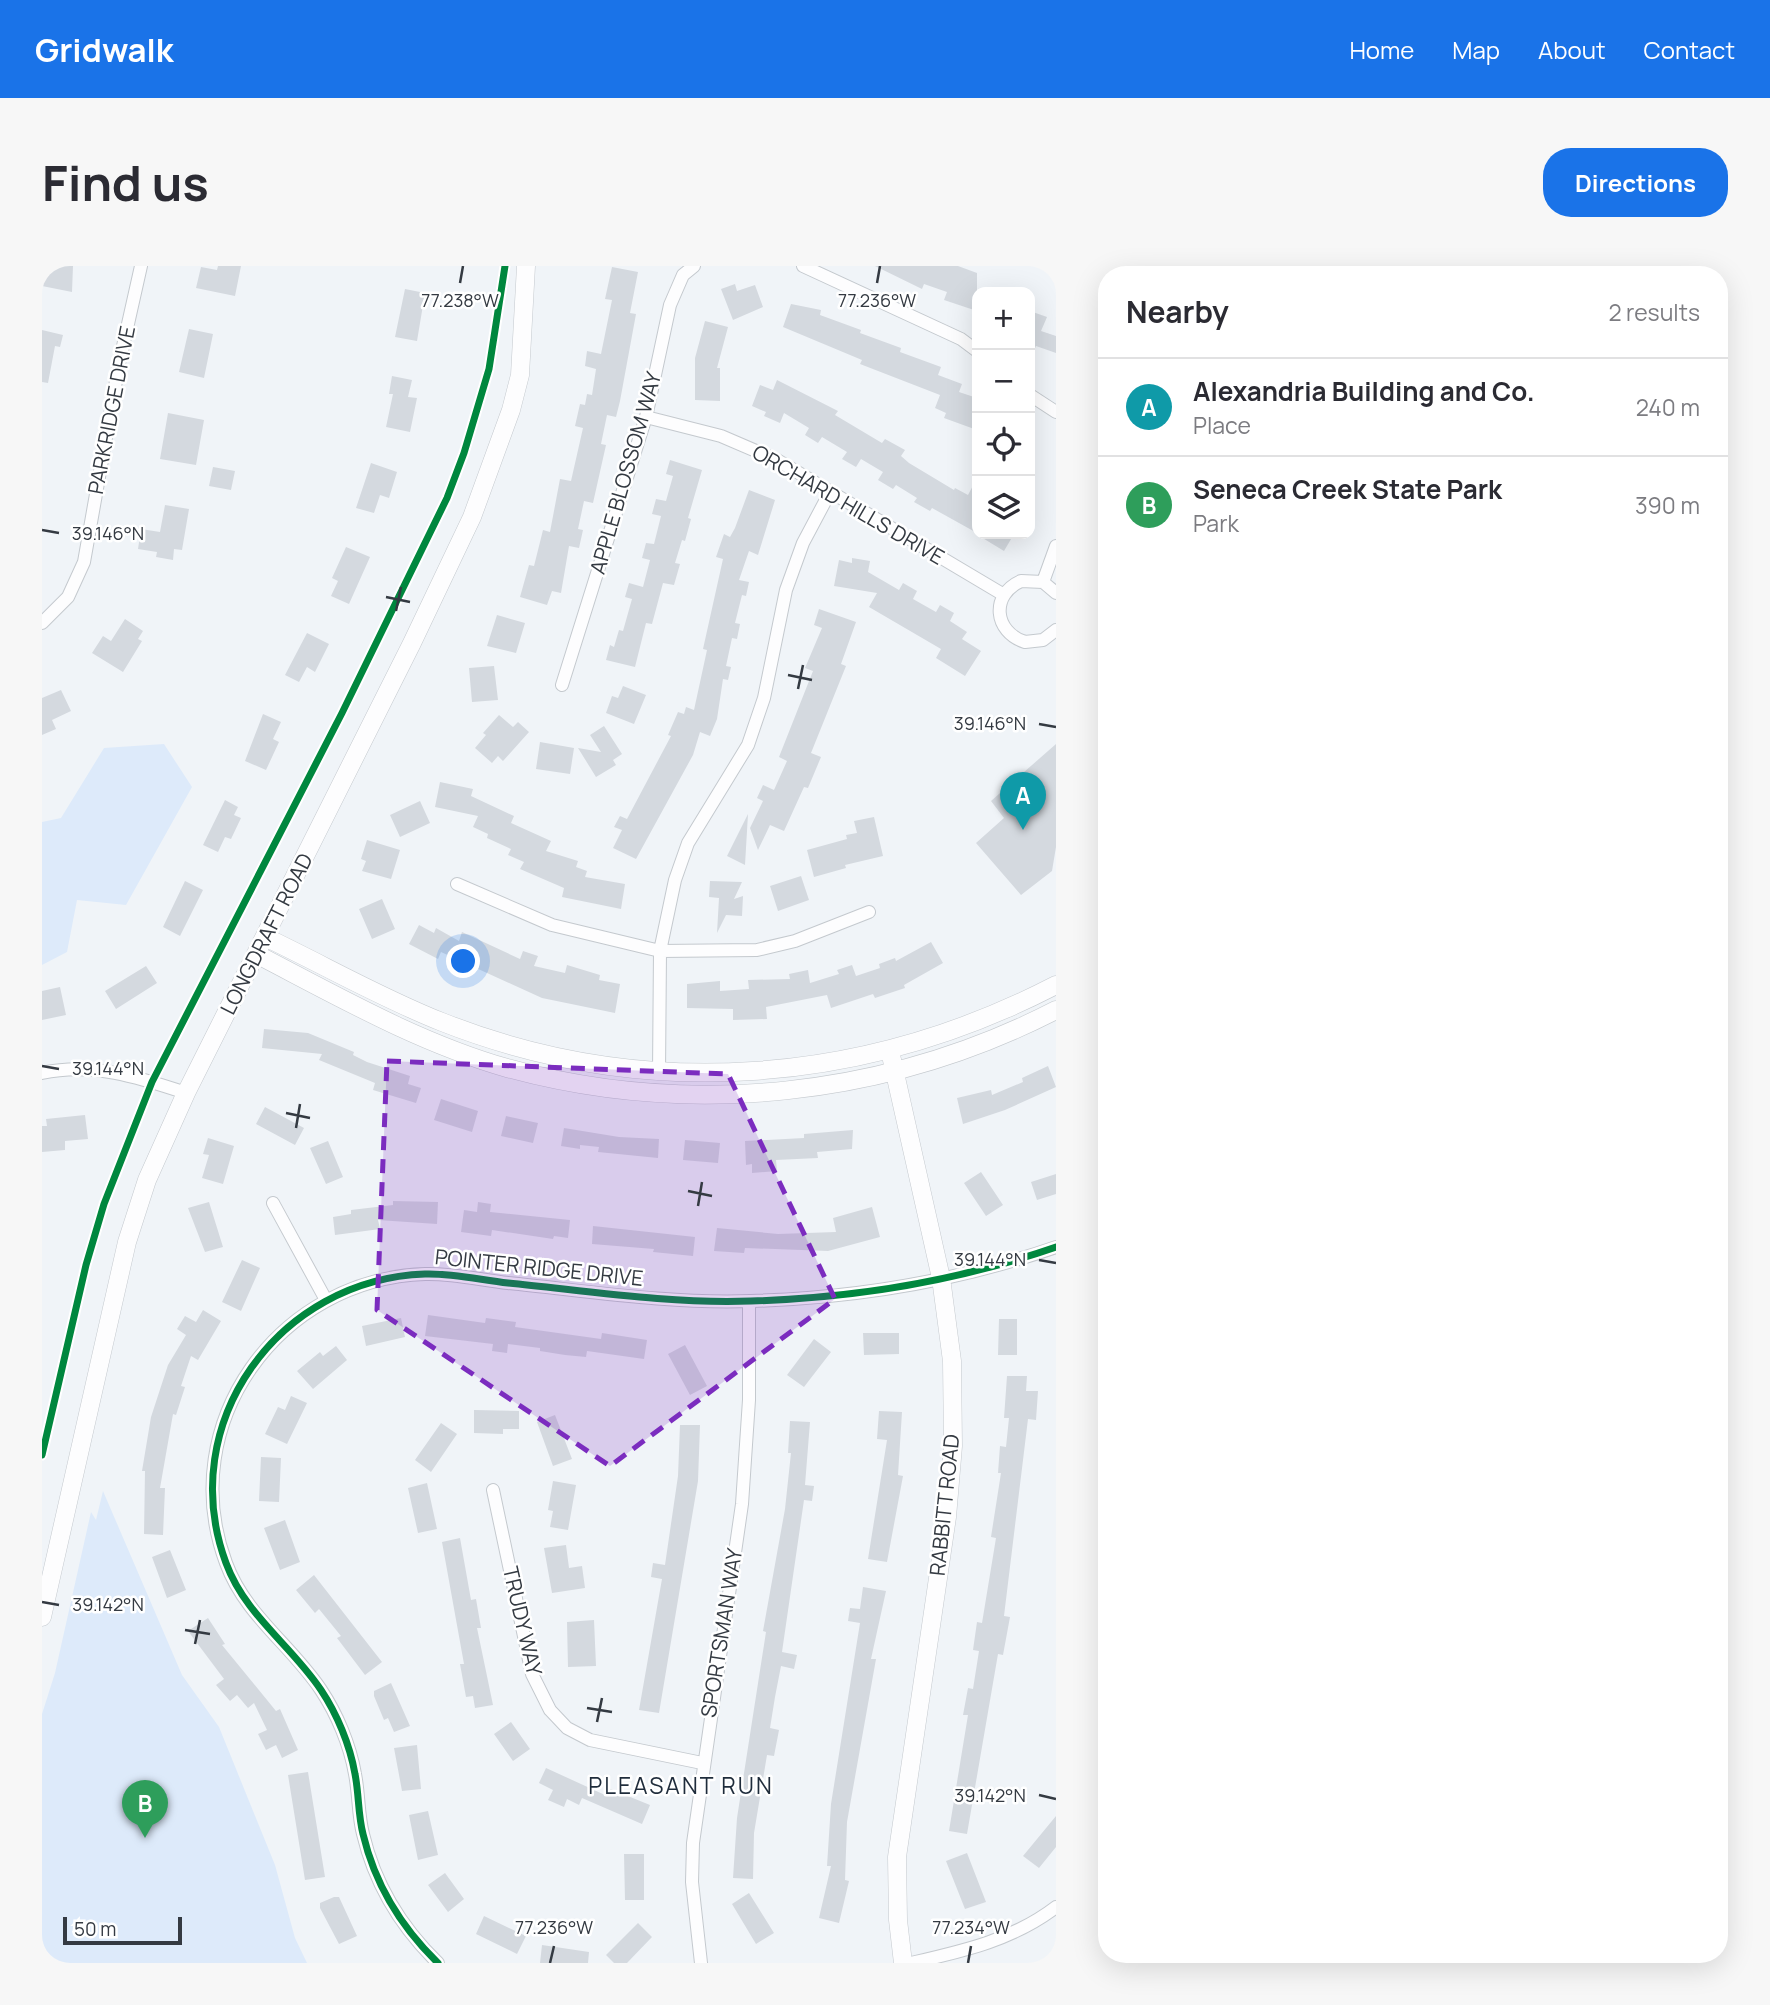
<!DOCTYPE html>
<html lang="en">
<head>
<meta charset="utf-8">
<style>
  :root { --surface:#fff; --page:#f7f7f7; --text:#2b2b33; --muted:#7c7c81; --line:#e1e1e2; --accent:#1a73e8 }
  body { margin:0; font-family:Manrope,sans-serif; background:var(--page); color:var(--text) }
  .controls { position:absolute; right:21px; top:21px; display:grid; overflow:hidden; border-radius:14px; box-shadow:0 7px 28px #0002 }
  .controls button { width:63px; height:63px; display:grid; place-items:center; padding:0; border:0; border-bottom:2px solid var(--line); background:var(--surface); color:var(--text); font:35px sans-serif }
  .scale { position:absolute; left:21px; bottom:18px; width:119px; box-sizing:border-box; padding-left:7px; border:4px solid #343a42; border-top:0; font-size:19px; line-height:24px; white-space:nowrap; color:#343a42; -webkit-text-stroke:5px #fff; paint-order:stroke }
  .you { position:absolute; left:422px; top:696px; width:24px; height:24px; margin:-18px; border:5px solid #fff; border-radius:50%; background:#1a73e8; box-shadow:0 0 0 10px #1a73e833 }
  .badge { display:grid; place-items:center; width:46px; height:46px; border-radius:50%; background:var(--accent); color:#fff; font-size:23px; font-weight:700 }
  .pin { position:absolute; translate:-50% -58px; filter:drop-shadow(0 2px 4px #0008) }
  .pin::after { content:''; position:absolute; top:37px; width:24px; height:21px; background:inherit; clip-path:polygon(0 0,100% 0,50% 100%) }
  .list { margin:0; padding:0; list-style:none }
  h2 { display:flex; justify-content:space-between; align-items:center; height:91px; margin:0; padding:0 28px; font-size:30px }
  h2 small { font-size:23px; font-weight:400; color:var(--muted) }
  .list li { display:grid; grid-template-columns:46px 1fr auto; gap:21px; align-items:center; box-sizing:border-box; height:98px; padding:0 28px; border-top:2px solid var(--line) }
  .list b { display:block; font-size:26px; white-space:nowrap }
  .list p { margin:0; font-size:23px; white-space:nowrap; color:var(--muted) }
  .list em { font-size:23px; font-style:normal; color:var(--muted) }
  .icon { flex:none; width:38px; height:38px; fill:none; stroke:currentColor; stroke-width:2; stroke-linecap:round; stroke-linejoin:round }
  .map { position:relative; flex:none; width:1014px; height:1697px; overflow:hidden; border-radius:28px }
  header { display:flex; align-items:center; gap:42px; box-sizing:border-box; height:98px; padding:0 35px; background:var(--accent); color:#fff }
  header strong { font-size:33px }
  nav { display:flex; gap:38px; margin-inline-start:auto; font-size:24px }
  .intro { display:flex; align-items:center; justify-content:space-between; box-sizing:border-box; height:168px; padding:0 42px }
  h1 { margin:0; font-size:49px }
  .button { padding:18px 32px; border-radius:28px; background:var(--accent); color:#fff; font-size:24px; font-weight:700 }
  main { display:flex; gap:42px; padding:0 42px }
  aside { flex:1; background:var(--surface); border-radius:28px; box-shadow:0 7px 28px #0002 }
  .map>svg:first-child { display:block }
  .green { fill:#ddeafa }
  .building { fill:#d4d9df }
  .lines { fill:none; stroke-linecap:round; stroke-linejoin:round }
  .street-casing { stroke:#c4c9ce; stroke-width:14 }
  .secondary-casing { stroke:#c4c9ce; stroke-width:19 }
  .street { stroke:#fdfdfe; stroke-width:12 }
  .secondary { stroke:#fdfdfe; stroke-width:18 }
  .cycleway-casing { stroke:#fff; stroke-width:11 }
  .cycleway { stroke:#00873e; stroke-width:7 }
  .marked { fill:#7b2cbf; fill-opacity:0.2; stroke:#7b2cbf; stroke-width:5; stroke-dasharray:14 9; stroke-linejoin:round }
  .ticks { fill:none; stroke:#343a42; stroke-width:2.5 }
  .labels { text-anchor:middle; stroke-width:5; stroke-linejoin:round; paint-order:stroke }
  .street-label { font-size:21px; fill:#343a42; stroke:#fff }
  .neighbourhood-label { font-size:23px; letter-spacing:2px; fill:#1f2c3b; stroke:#fff }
  .ticks-label { font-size:18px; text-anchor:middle; fill:#343a42; stroke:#fff; stroke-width:5; stroke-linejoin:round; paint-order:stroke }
</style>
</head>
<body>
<header>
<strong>Gridwalk</strong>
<nav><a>Home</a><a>Map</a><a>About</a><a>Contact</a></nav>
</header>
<div class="intro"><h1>Find us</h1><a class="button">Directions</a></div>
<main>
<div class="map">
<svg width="1014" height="1697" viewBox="0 0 1014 1697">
  <rect width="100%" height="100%" fill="#f0f4f8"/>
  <path class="green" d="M122,478L150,521L84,639L35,634L25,686L0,699V556L19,552L62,482Z
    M61,1225L140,1409L177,1461L233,1599L253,1672L265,1697H0V1448L13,1407L49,1246L54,1254Z"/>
  <path class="building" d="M0,0H31L30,26L0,20Z
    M176,0H199L193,30L154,22L159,1L175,4Z
    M833,0H916L935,7V45L902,34L905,26L882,18L880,23Z
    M570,1L596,6L588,47L594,48L578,135L574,151L565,149L559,178L564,179L551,237L542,235L536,263L541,264L537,282L527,280L519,327L510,325L505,339L478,331L487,299L492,300L501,264L508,266L518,213L529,215L541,162L533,160L538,138L543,139L545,128L550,129L554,103L543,100L545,85L559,88L570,34L563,33Z
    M693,18L695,25L713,19L721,41L691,54L679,23Z
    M363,23L383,27L375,75L353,71Z
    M749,38L779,44L778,49L819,64L818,67L859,82L858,86L899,101L896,109L920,118L917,126L935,132V164L902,152L904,147L893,142L898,129L818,98L820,94L741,61Z
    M988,45L1005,51L999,65L1014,70V87L994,80L988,93Z
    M663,55L686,61L675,102H678V135L653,134V92Z
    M147,63L171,68L162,112L137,106Z
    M0,64L21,69L18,81L13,80L6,117L0,116Z
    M350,110L370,114L366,131L375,132L368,166L344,161L351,128H347Z
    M735,114L796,145L793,149L840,177L843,173L863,184L859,190L867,197L912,224L913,222L926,229L935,212V267L890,242L888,245L872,236L875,232L854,219L851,223L836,214L841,206L819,193L814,201L800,193L805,186L780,171L776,177L763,169L767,162L742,147L738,157L722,150L724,146L710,140L718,119L731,124Z
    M126,147L162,154L154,199L118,193Z
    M628,194L660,204L646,252L649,253L643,275L640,274L633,297L638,298L632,319L621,317L610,358L604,357L593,401L564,394L568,379L572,381L577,364L581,365L590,333L583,331L587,317L601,321L608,294L600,292L604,277L612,278L619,250L610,248L614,233L624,235L631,210L624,208Z
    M329,197L355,206L347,232L338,229L332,247L314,242Z
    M171,201L193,205L189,224L167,220Z
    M707,224L733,234L716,289L707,285L697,314L707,316L704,330L700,329L693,357L698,358L695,373L690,372L684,400L689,401L686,414L681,413L675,453L668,470L658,466L651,489L594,593L571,582L580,564L572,561L578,550L585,553L629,470L626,469L636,446L642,448L644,441L652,444L665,384L661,383L681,293L674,291L682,268L688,271L693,262Z
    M123,239L147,243L140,284L132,283L131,294L114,291L115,286L96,283L99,263L118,266Z
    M934,268H972L962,285Z
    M304,281L328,291L307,338L289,330L296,315L290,312Z
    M810,292L828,295L826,306L857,324L861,317L875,325L871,333L894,346L898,339L912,347L908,355L925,366L920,373L939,385L923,410L894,392L899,383L827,341L835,327L792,320L797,294L810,297Z
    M777,343L814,356L799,398L804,400L769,487L779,491L766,522L762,521L742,565L728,559L716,584L708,562L721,535L715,532L721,519L732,524L745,495L737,491L771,405L763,402L780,362L772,359Z
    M455,349L483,357L474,387L445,380Z
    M83,353L101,365L96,373L100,375L81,406L50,387L61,370L69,375Z
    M265,367L287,378L273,406L265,401L257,416L243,409Z
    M452,400L456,434L430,436L427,402Z
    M581,420L604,429L592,458L564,447L570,430L576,432Z
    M19,424L29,445L10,454L14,463L0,469V432Z
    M221,448L239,456L231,473L237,476L224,504L203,495Z
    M457,449L471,461L476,456L487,466L461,495L456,490L450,497L433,482L444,469L441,467Z
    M562,460L580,488L571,494L574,499L554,511L536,482L559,486L548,469Z
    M498,476L532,482L528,508L494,503Z
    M1014,478V581L1010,605L979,629L934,577L962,552L949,535Z
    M398,516L431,523L429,530L472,550L469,557L509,575L504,585L536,595L534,601L545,605L543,611L583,618L579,643L520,631L522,622L478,603L482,596L466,589L469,583L445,572L446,568L431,561L436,550L393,541Z
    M183,534L196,541L192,549L199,552L189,573L183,571L176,586L161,579Z
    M378,535L388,557L358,571L348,549Z
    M706,548L703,599L685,590Z
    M832,551L841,590L803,599L804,602L772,611L765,584L805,573L804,569L815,567L812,555Z
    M325,574L358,584L349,613L320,605L324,595L319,593Z
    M759,610L767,634L736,645L728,620Z
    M143,615L161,624L138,670L121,661Z
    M668,615L700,616L692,633L701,630L700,650L684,649L675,667L677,632L667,631Z
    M340,633L353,663L330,673L317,643Z
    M377,659L392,667L394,662L417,675L420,666L478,693L481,685L496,690L492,700L523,707L525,699L558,709L557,714L578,718L573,747L500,732L399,686L396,693L367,678Z
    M889,676L901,697L862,719L863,722L833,732L831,728L789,742L785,729L724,741L725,753L691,754V743L645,742V718L678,715V725L707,723L706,714L748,713L747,708L766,704L768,717L797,708L795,704L810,699L814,710L838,702L837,698L853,692L854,695Z
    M104,700L115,717L74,743L63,725Z
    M18,721L24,749L0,754V725Z
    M222,763L266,767L312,786L311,789L325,796L368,810L366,818L379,822L374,837L331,824L333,817L277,794L280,788L220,782Z
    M1006,800L1014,821L963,844L921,858L915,832L949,824L950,829L981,816L980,812Z
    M399,833L436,845L430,866L392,854Z
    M223,841L262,862L253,879L214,858Z
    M43,849L46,873L23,875V884L0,886V860H5L4,853Z
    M464,850L496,857L491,877L459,870Z
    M522,862L577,871L617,873L616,892L556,886L557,881L538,879V883L519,880Z
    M811,864L810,883L775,886L776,892L734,894L735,905L710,907V898L704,899L703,875L762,872V868Z
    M166,872L192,880L181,918L160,912L167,889L161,888Z
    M643,874L678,877L676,897L641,894Z
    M286,875L301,911L284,918L268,882Z
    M939,906L961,939L944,950L922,917Z
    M1014,908V928L995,934L989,916Z
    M351,935L396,936L395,958L336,954L338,963L293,969L291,951L309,948V944L351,939Z
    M167,936L181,981L163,986L146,942Z
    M436,936L449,938L448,946L528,954L526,972L512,970L511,973L450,964L449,970L419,966L422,944L435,946Z
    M830,941L838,971L786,985L703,982L702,987L672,985L675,962L736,968L794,966L791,952Z
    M551,960L653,971L651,990L611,986L612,983L550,978Z
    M200,994L218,1002L199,1045L180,1036Z
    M161,1044L179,1055L156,1094L149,1090L139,1120L143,1121L134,1149L131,1148L118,1222H123L121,1269L102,1268L103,1205H100L109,1151L126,1099L144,1069L135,1063L143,1050L154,1056Z
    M386,1049L443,1057L444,1052L474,1056L473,1061L559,1073L560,1067L605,1074L602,1093L545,1085L544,1091L523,1089L498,1085V1082L466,1078L465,1087L450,1085L451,1078L383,1070Z
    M359,1052L363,1071L324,1080L320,1060Z
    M957,1053H975V1089H956Z
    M821,1067H857V1088L822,1089Z
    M772,1073L789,1086L762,1121L745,1109Z
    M643,1079L665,1120L648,1129L626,1088Z
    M294,1080L305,1094L271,1123L255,1105L278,1086L281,1090Z
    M965,1110H985L984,1125H996L994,1154L986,1153L962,1350L968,1351L961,1389L956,1388L925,1568L907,1565L926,1449H921L926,1422L931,1423L937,1385L931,1384L935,1356L940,1357L954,1272L949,1271L959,1207H956L958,1180L964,1181L967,1152H962Z
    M249,1130L265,1137L245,1178L223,1168L236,1141L243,1144Z
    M432,1144L477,1145V1163H461V1168L432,1167Z
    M837,1145L860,1146L856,1209L861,1210L845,1296L826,1293L845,1174L835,1173Z
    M513,1149L530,1193L511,1200L495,1156Z
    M748,1155L768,1156L763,1219L772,1220L770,1235L762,1234L740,1386L755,1389L752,1403L739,1400L733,1431L728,1462L737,1464L732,1490L725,1489L712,1567L711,1613L691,1612L695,1552L724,1366L721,1365L743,1243L749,1187H746Z
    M399,1157L415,1168L389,1206L373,1194Z
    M638,1159H658L656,1215L617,1447L597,1444L620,1313L609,1311L611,1297L623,1299L636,1210Z
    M219,1191L239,1192L237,1236L217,1235Z
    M511,1215L534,1219L526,1264L508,1261L511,1245L506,1244Z
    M385,1217L395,1263L376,1267L366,1222Z
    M243,1254L258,1296L238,1304L222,1262Z
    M418,1272L429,1334L434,1333L439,1362H435L451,1439L433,1442L431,1430L424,1431L418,1398H422L400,1276Z
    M524,1279L527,1302L540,1300L543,1322L510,1327L502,1282Z
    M128,1284L144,1324L125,1332L110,1291Z
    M272,1309L340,1396L323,1409L295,1372L299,1370L277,1343L273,1347L254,1324Z
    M821,1321L844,1325L829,1393H834L805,1556L803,1614L807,1615L797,1657L777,1652L789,1600H785L789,1538L818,1357L806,1355L808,1342L818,1343Z
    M166,1352L183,1378L180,1379L234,1445L238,1443L256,1484L240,1492L234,1479L224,1484L216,1468L225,1464L212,1437L206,1442L195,1429L188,1435L174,1419L182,1413L146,1365Z
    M552,1354L554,1400L526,1401L525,1356Z
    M349,1417L368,1460L352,1466L346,1452L342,1454L332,1430V1425Z
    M469,1456L488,1483L471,1495L452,1468Z
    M375,1479L379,1523L360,1525L352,1482Z
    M504,1502L563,1529L566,1522L608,1539L600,1558L540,1532L537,1539L525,1533L522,1541L506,1534L511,1524L497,1517Z
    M266,1506L283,1611L263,1614L246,1509Z
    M386,1545L396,1589L376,1594L367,1549Z
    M1014,1550V1581L997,1602L981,1590Z
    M925,1587L944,1636L923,1643L904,1595Z
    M582,1588H602V1634H583Z
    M403,1607L422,1633L406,1646L386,1619Z
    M707,1627L732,1667L714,1678L690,1638Z
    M292,1631H297L315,1670L297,1678L278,1642V1637Z
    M442,1650L484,1670L475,1688L434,1668Z
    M596,1657L610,1671L585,1697H572L564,1689Z
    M500,1679L547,1686L546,1697H498Z"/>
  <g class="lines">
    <defs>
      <path id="street" d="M761,0L919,73L935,85
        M988,129L1014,146
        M604,151L679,170L735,194L962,329
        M1001,316L1014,280
        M1014,327L1001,316L979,315C948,329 952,366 983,376L1001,374L1014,364
        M0,357L26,331L42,296L77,98L99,0
        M520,419L604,151L628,39L641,9L652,0
        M415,618L510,659L618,685L715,684L753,675L827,646
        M0,807C50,796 96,811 144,827
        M617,807L618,685L633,614L646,577L706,479L722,432L744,324L761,277L787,228
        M231,937L284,1034
        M451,1224L490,1408L508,1444L525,1462L548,1474L660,1497
        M396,1697C359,1661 333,1619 321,1568C316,1549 317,1528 313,1508C308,1479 295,1448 279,1424C249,1379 203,1349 184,1297C132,1157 237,1013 383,1008C410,1007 439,1014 466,1017C546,1025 628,1038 709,1035C812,1032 916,1015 1014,981
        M659,1697L650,1616L651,1577L700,1238L707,1134V1035
        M869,1697C921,1685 971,1674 1014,1641"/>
      <path id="secondary" d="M223,671C282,699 339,732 400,756C603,836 821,819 1014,719
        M214,688C295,730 377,777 465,802C647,852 845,831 1014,744
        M848,785L899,1012L910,1095L911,1180L905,1251L855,1591L856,1654L861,1697
        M0,1351L85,976L105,914L144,827L370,377L430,251L469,144L478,109L484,0"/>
    </defs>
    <use href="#street" class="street-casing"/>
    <use href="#secondary" class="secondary-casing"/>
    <use href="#street" class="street"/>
    <use href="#secondary" class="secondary"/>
    <defs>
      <path id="cycleway" d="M0,1189L44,999L62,938L110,816L300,447L405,232L422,187L447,103L463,0
        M396,1697C359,1661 333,1619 321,1568C316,1549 317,1528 313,1508C308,1479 295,1448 279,1424C249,1379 203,1349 184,1297C132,1157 237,1013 383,1008C410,1007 439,1014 466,1017C546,1025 628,1038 709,1035C812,1032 916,1015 1014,981"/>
    </defs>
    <use href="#cycleway" class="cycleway-casing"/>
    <use href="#cycleway" class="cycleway"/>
  </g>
  <path class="marked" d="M345,795L686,808L793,1033L568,1200L335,1044Z"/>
  <path class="ticks" d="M418,17L421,0M835,17L838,0M0,264L17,267M344,331L368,336M354,345L359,321M746,409L770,414M756,423L761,399M997,458L1014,461M0,800L17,803M244,847L268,852M254,862L258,838M646,925L670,930M656,940L660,916M997,994L1014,997M0,1336L17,1339M143,1364L168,1368M153,1378L158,1354M545,1442L570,1446M555,1456L560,1432M997,1529L1014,1533M508,1697L512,1680M926,1697L929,1680"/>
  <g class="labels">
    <g class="street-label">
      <text transform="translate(70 144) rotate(-79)" y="7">PARKRIDGE DRIVE</text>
      <text transform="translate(584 207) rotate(-74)" y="7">APPLE BLOSSOM WAY</text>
      <text transform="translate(806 239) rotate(30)" y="7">ORCHARD HILLS DRIVE</text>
      <text transform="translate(225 668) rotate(-63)" y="7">LONGDRAFT ROAD</text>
      <text transform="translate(497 1002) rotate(6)" y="7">POINTER RIDGE DRIVE</text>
      <text transform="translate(903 1239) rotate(-84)" y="7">RABBITT ROAD</text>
      <text transform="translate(480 1355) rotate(77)" y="7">TRUDY WAY</text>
      <text transform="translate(680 1367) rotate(-81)" y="7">SPORTSMAN WAY</text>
    </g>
    <g class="neighbourhood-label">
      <text x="639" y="1528">PLEASANT RUN</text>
    </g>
  </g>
  <g class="ticks-label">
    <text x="418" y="41">77.238°W</text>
    <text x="835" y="41">77.236°W</text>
    <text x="66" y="274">39.146°N</text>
    <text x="948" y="464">39.146°N</text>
    <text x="66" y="809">39.144°N</text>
    <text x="948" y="1000">39.144°N</text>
    <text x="66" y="1345">39.142°N</text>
    <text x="948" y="1536">39.142°N</text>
    <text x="512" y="1668">77.236°W</text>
    <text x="929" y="1668">77.234°W</text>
  </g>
</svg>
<div class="controls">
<button>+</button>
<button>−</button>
<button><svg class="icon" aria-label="locate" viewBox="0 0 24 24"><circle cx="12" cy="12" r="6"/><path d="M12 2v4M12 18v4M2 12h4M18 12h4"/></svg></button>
<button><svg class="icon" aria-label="layers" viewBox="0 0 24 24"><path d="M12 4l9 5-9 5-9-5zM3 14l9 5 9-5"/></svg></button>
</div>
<div class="scale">50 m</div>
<div class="you"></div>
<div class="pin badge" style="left:981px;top:564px;background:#0f9aa8">A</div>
<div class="pin badge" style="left:103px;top:1572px;background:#2e9e5b">B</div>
</div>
<aside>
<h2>Nearby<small>2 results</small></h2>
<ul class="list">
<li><span class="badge" style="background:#0f9aa8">A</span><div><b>Alexandria Building and Co.</b><p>Place</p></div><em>240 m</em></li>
<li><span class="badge" style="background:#2e9e5b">B</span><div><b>Seneca Creek State Park</b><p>Park</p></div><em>390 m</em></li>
</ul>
</aside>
</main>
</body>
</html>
